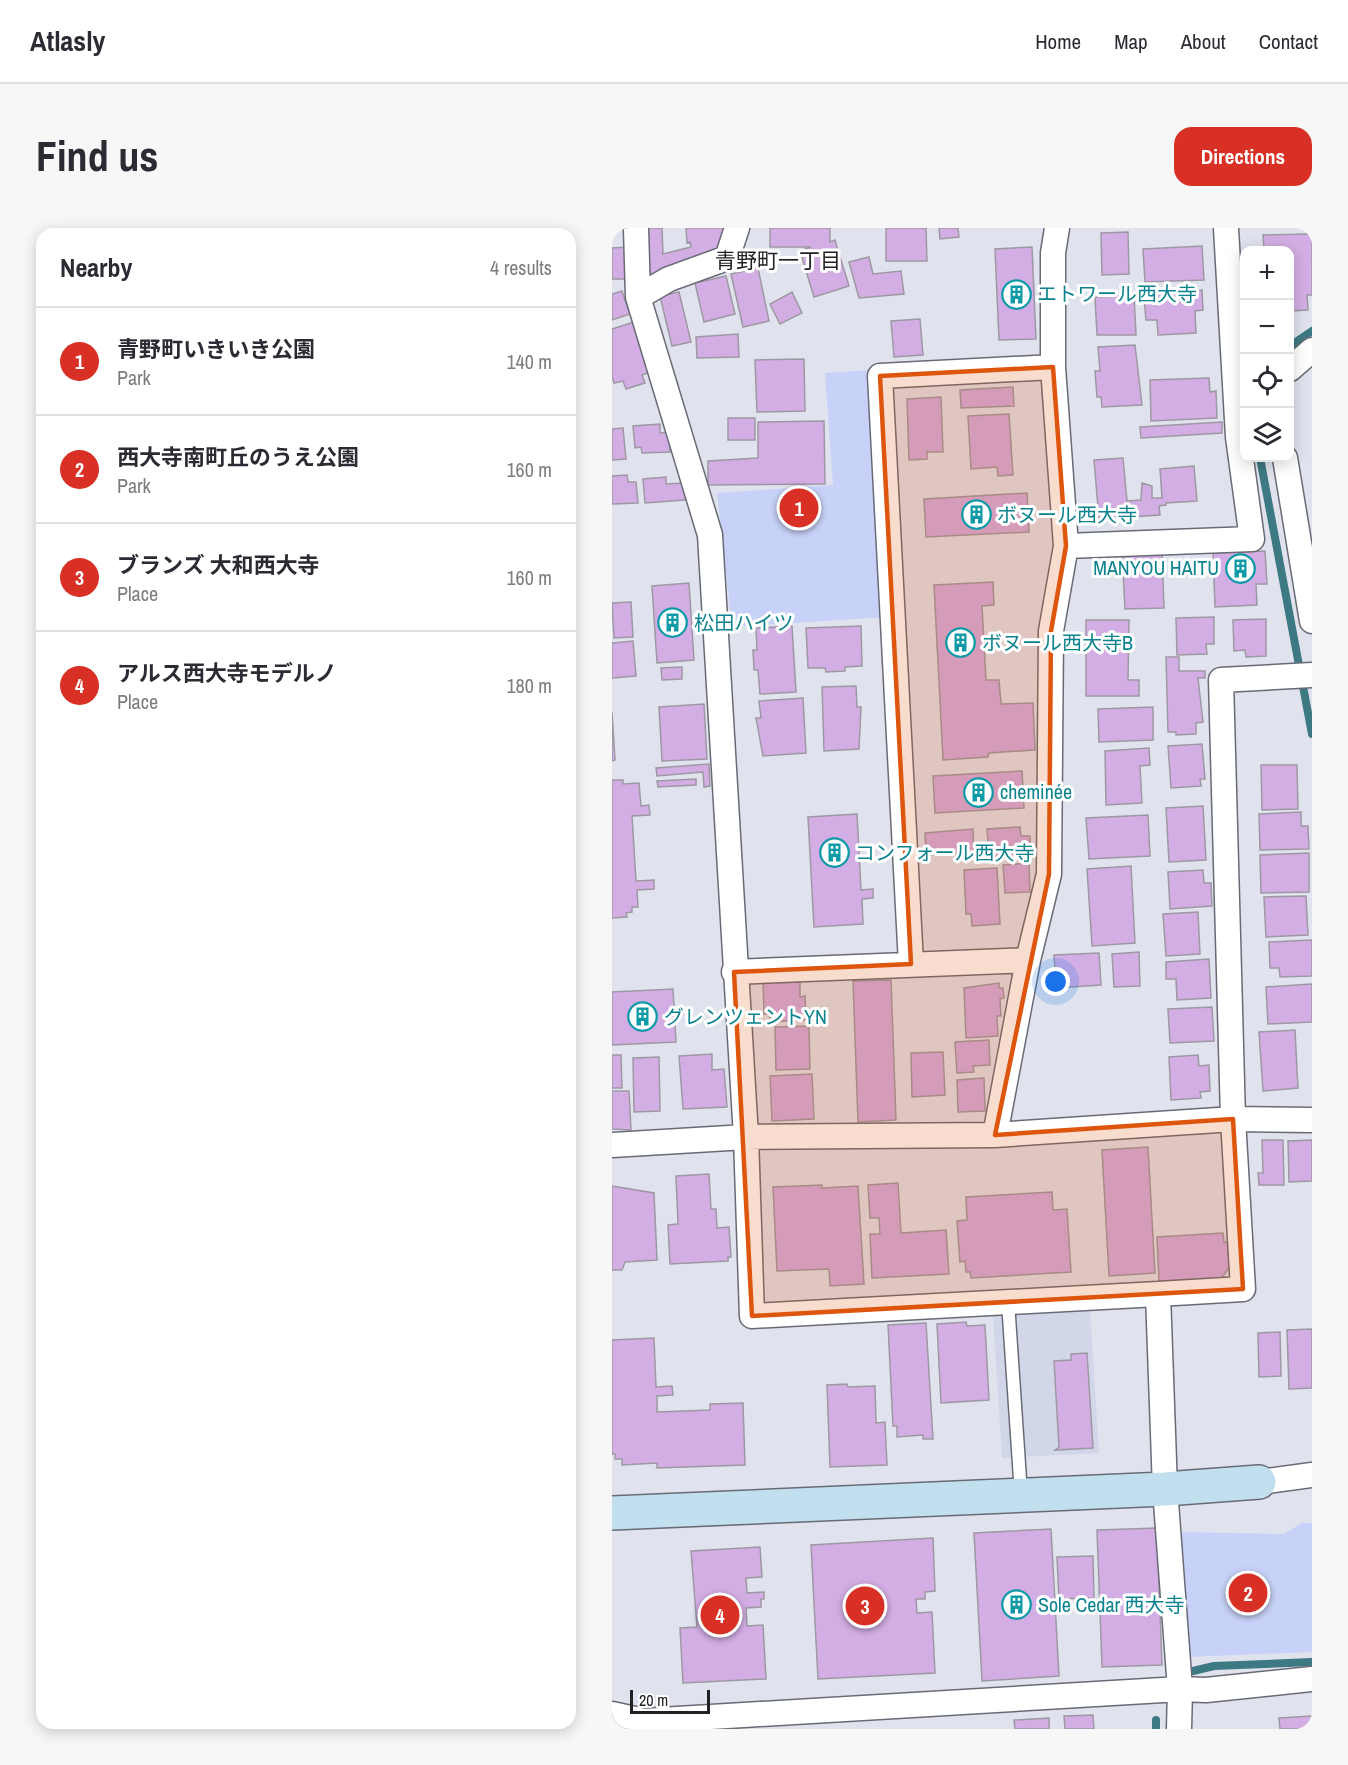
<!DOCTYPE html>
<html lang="en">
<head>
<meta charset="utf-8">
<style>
  :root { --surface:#fff; --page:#f7f7f7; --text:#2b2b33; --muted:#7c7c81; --line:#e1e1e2; --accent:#d93025 }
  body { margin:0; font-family:"Archivo Narrow","Noto Sans JP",sans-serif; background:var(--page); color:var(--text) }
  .controls { position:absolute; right:18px; top:18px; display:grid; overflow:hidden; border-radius:12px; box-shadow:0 3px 15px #0003 }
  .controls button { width:54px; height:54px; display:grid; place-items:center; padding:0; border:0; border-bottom:2px solid var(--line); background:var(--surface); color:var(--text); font:30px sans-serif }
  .scale { position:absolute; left:18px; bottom:15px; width:80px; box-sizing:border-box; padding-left:6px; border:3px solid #202125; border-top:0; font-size:16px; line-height:21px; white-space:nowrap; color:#202125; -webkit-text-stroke:4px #fff; paint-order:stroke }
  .you { position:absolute; left:444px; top:754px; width:21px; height:21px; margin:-15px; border:4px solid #fff; border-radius:50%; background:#1a73e8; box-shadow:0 0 0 9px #1a73e833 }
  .badge { display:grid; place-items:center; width:39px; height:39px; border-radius:50%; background:var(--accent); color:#fff; font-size:20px; font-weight:700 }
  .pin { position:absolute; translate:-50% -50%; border:3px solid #fff; box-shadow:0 2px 6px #0006 }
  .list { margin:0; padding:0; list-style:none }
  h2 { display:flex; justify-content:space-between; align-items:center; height:78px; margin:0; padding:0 24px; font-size:26px }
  h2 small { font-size:20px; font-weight:400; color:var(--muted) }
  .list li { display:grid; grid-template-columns:39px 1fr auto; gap:18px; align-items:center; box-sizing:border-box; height:108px; padding:0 24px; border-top:2px solid var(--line) }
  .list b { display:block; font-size:22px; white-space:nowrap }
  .list p { margin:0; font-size:20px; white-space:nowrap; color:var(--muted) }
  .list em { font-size:20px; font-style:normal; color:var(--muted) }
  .icon { flex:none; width:33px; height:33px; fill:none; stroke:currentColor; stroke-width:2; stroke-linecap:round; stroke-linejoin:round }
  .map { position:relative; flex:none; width:700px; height:1501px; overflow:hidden; border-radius:18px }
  header { display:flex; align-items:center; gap:36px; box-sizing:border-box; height:84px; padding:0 30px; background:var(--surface); border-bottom:2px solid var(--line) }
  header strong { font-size:28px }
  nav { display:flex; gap:33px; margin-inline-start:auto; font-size:21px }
  .intro { display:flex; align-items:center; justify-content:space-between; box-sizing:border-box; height:144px; padding:0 36px }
  h1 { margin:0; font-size:42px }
  .button { padding:15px 27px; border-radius:18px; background:var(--accent); color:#fff; font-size:21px; font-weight:700 }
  main { display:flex; gap:36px; padding:0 36px }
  aside { flex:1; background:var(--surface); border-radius:18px; box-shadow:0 3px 15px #0003 }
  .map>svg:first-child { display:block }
  .built { fill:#d1d6e8 }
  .green { fill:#c8d2f8 }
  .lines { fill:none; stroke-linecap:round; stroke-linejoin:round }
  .stream { stroke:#3d7982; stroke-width:8 }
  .building { fill:#d2aee4; stroke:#9e98a2; stroke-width:1.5 }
  .lane-casing { stroke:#686b75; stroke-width:15 }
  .street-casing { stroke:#686b75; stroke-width:27 }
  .secondary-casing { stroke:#686b75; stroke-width:36 }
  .lane { stroke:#fff; stroke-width:12 }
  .street { stroke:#fff; stroke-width:24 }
  .secondary { stroke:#c2dfef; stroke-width:33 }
  .marked { fill:#de560d; fill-opacity:0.2; stroke:#de560d; stroke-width:4.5; stroke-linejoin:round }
  .labels { text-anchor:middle; stroke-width:6; stroke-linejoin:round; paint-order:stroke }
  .culture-label { font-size:20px; fill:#0d838f; stroke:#fff; text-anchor:start }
  .neighbourhood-label { font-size:21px; fill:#202125; stroke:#fff }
</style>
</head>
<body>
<header>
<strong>Atlasly</strong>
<nav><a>Home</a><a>Map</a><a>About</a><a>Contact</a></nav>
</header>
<div class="intro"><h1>Find us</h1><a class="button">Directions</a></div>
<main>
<aside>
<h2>Nearby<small>4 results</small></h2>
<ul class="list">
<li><span class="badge">1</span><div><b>青野町いきいき公園</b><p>Park</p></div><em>140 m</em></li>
<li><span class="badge">2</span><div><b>西大寺南町丘のうえ公園</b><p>Park</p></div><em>160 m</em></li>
<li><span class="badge">3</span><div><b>ブランズ 大和西大寺</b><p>Place</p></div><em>160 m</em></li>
<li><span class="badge">4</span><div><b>アルス西大寺モデルノ</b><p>Place</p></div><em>180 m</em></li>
</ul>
</aside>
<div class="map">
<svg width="700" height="1501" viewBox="0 0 700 1501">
  <rect width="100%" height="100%" fill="#e0e3ee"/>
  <path class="built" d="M478,1082L487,1225L390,1230L381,1088Z"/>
  <path class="green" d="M257,142L274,389L120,399L105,265L221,257L213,145Z
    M690,1295H700V1424L576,1429L569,1304L672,1306Z"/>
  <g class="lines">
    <path class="stream" d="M678,118L700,103
      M648,230L700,506
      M581,1443L602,1438L700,1434
      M544,1501V1492"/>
  </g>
  <path class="building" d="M32,0H50L51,26L79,19L78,14L75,15L74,0H113L111,27L51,45L34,47Z
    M158,0H218V14L223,12L237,58L202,69L188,23L199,19H158Z
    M274,0H314L315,33H274Z
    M327,0H346L347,9L328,11Z
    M516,4L517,46L490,47L489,5Z
    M700,6V67H695L696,82L678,83V22H652L651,7Z
    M590,18L592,52L533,54L531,21Z
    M16,19L17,51H0V20Z
    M420,19L424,111L387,112L383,21Z
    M257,29L261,46L289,43L292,66L247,70L237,34Z
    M146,40L157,93L131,99L119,46Z
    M114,48L123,86L92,94L83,55Z
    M590,62L591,82L583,83L584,105L546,107L545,92H534L532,69L544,68V65Z
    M10,63L18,86L0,92V66Z
    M67,64L79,114L60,118L48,68Z
    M180,64L190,85L168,96L158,76Z
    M522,67L524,107H485L483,69Z
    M308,91L311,127L282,129L279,93Z
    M25,93L41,143L30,147L33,155L14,161L11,153L2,155L0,149V101Z
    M126,106L127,129L85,130L84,109Z
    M523,117L530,177L490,179L489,169H485L483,143H488L486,119Z
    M192,131L193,183L145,184L143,132Z
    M597,150L598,164L604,163L605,190L539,193L538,152Z
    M401,159L402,178L349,180L348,162Z
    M329,169L331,224H315V231L297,232L295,171Z
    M397,186L401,247L386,248L385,239L359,241L356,188Z
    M116,190H143V212H116Z
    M212,193L213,256L96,257V233L146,230V194Z
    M610,194V205L529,210L528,199Z
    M48,196V205L57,204L58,224L30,225L29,219L23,220L21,198Z
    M11,200L14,231L0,232V201Z
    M511,230L515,273L529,272L530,255L540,258V270H550L548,241L582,238L585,273L554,275V277L547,278L548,287L487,291L482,232Z
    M15,247L16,254H24L26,275L0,276V248Z
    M54,249V256L72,255L73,272L33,275L31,251Z
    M415,265L417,304L314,309L312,271Z
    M550,323L552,380L513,381L510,325Z
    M653,323L655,356H644L645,377L603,379L601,325Z
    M381,354L382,377L370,378L374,452H387L389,476L421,475L423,522L377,525L376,529L331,532L322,357Z
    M77,355L82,432L45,435L40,358Z
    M19,374L21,409L2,410L0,375Z
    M602,389V416H594L595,426L565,427L564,390Z
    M654,391V428L634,429L633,422L622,423L621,392Z
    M474,392H517L516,452H527V468H474Z
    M180,398L184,464L148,466L146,442H142L141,422H145L144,400Z
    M249,398L250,438L233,439V443L214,444L213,440H196L194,400Z
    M21,413L24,448L0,450V415Z
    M554,429H567V443H593V450H586L591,494L584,495V506L564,507V504H556Z
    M70,439V451L50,452L49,440Z
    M244,458L245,479H249L247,521L212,523L210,459Z
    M191,470L194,525L151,528L144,490H149L147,473Z
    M92,476L95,531L50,533L47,479Z
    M541,479V512L487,514L486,481Z
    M0,484L3,532L0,533Z
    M590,516L593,551H588L589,558L559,560L556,518Z
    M537,520L538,537L528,538L530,575L494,577L493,523Z
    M97,536L98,558L92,559L91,544L45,548L44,540Z
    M649,537H685L686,581L650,582Z
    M410,543L412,580L323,585L321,548Z
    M84,551V557L46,559L45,553Z
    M0,552H11V556L27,555L29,578L37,577L38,587L20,588L24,653L42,652V661L25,662L26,679H20V684L14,685L15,689L0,690Z
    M591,578L594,632L557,634L554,580Z
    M689,584V598H696L697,621L648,622L647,586Z
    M245,586L249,662L261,661V670L250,671L251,696L202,699L196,589Z
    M536,587L538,628L477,631L474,590Z
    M408,599L409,608H418L419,627L377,629L375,601Z
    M361,601L362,629L345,630L344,625L314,627L313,605Z
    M697,625V664L649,665L648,627Z
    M417,635L418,664L393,665L391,637Z
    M519,638L523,715L480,718L475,641Z
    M385,640L388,696L360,698L359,686H354L352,642Z
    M591,642L592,655H599L600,678L558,681L556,644Z
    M694,668L696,707L654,709L652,669Z
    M586,684L588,726L554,728L551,686Z
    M700,712V748L668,749L667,740H658L657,714Z
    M527,724L528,758L502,759L500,726Z
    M487,725L489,757L444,760L442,727Z
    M597,731L599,770L565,772L564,751H554V734Z
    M171,751V754H188V769L193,768L194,792L158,794V785L152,786L151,752Z
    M279,752L284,892L246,894L241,753Z
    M387,755V760H391L392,770L388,771L389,788H385L386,808L354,810L352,760Z
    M700,756V794L656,796L654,759Z
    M61,761L64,814L0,817V764Z
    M600,779L602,813L558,815L556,781Z
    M197,798L198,841L164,842L163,799Z
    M683,802L686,860L651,863L647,804Z
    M377,812L378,837L361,838L362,844L345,845L343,814Z
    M331,824L333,867L300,869L299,825Z
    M100,826V842L112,841L115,879L71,881L67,828Z
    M0,827H9L10,860H0Z
    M586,827L587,838L597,837L598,863L588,864L589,870L559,872L557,829Z
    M47,829L48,883L22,884L21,830Z
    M200,846L202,891L160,893L158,848Z
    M372,850L373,883L346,884L345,852Z
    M0,863H17L19,902L0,901Z
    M650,912H671L672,957H647L646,945H651Z
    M700,912V953L677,954L676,913Z
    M536,919L543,1045L497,1048L490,922Z
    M97,946L99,981H104L105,1000L117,999L119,1029H116V1033L58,1036L56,997L66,996L64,948Z
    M286,955L289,1005L334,1002L337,1046L260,1050L258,1006H268L267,990H258L256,957Z
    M210,957V960L246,958L252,1056L218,1058L217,1041L165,1043L161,959Z
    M0,958L42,965L45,1032L13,1034L10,1042H0Z
    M440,964L441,982L455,981L459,1044L359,1050L358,1044H354L353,1033L348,1034L345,993L355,992L354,969Z
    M611,1005L612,1014L619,1015V1037L609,1051L547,1053L545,1009Z
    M354,1094L355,1098L373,1097L377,1172L329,1175L325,1096Z
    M314,1095L321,1211H311V1207L285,1209V1198H281L276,1097Z
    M700,1101V1160L677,1161L675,1102Z
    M668,1104L669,1148L647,1149L646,1105Z
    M42,1110L44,1159L60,1158L61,1167L45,1168V1184L98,1182V1176L131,1175L133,1237L45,1240V1235L10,1237V1231H3V1226H0V1112Z
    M475,1125L481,1220L443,1222L447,1219L442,1133L459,1132V1126Z
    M235,1156L236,1159L263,1158L264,1195L273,1194L275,1237L218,1239L215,1157Z
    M545,1300L550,1437L490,1439L485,1302Z
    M439,1301L447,1448L370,1453L362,1305Z
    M321,1310L323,1363L313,1364V1371H304L305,1385L320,1384L323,1445L206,1451L199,1317Z
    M148,1319L150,1349L134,1350L135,1365L152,1364V1371H149V1379L134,1380L135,1398L151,1397L154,1451L71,1455L68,1400L85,1399L79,1323Z
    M481,1328L482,1370L447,1371L445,1329Z
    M481,1487L482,1501H453L452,1488Z
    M700,1488V1501H668L667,1490Z
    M437,1490V1501H403L402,1492Z"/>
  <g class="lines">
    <defs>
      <path id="lane" d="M396,1074L409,1266"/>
      <path id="street" d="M24,0L26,69L98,307L134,909L140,1088L546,1066
        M26,69L57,51L115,30L125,0
        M678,141L700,122
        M673,230L700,393
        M454,318L640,311L626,209L614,0
        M299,736L268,148L441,139
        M122,744L416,732
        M383,907L416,732L437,646L439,403L454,318L441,139V25L445,0
        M0,917L134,909L383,907L621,891L700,892
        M647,1254L700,1247
        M0,1486L32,1493L568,1461L553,1261L546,1066L631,1061L621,891L609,452L700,447
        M567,1501L568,1461L594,1462L700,1451"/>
      <path id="secondary" d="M0,1285L553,1261L647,1254"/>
    </defs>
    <use href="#lane" class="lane-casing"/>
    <use href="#street" class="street-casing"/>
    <use href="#secondary" class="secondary-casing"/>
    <use href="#lane" class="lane"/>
    <use href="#street" class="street"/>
    <use href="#secondary" class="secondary"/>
  </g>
  <path class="marked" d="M441,139L454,318L439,403L437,646L383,907L621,891L631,1061L140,1088L122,744L299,736L268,148Z"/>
  <defs>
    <symbol id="building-ring" viewBox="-11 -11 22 22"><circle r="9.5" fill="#fff" stroke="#0f9aa8" stroke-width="1.5"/><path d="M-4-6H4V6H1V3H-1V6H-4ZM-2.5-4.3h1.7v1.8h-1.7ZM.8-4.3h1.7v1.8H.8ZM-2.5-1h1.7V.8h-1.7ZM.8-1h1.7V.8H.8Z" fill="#0f9aa8"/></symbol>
  </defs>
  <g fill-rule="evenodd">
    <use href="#building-ring" x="388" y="50" width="33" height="33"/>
    <use href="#building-ring" x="348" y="270" width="33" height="33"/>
    <use href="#building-ring" x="612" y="324" width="33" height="33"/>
    <use href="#building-ring" x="44" y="378" width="33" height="33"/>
    <use href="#building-ring" x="332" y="398" width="33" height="33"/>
    <use href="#building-ring" x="350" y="548" width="33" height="33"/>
    <use href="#building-ring" x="206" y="608" width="33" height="33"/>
    <use href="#building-ring" x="14" y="772" width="33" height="33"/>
    <use href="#building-ring" x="388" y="1360" width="33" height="33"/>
  </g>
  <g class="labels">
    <g class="culture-label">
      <text x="425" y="73">エトワール西大寺</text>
      <text x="385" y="294">ボヌール西大寺</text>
      <text x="607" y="347" text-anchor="end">MANYOU HAITU</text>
      <text x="82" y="402">松田ハイツ</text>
      <text x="370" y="422">ボヌール西大寺B</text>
      <text x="388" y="571">cheminée</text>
      <text x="243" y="632">コンフォール西大寺</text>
      <text x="52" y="796">グレンツェントYN</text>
      <text x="426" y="1384">Sole Cedar 西大寺</text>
    </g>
    <g class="neighbourhood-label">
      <text x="166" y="40">青野町一丁目</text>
    </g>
  </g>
</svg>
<div class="controls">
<button>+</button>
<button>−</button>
<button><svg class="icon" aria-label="locate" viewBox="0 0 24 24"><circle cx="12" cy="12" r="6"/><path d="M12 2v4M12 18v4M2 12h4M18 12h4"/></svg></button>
<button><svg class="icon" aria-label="layers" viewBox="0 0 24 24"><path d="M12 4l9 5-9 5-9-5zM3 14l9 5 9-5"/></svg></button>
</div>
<div class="scale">20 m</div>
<div class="you"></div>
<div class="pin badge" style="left:187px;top:280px">1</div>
<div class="pin badge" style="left:636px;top:1365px">2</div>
<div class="pin badge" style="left:253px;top:1378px">3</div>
<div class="pin badge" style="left:108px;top:1387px">4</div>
</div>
</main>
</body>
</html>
